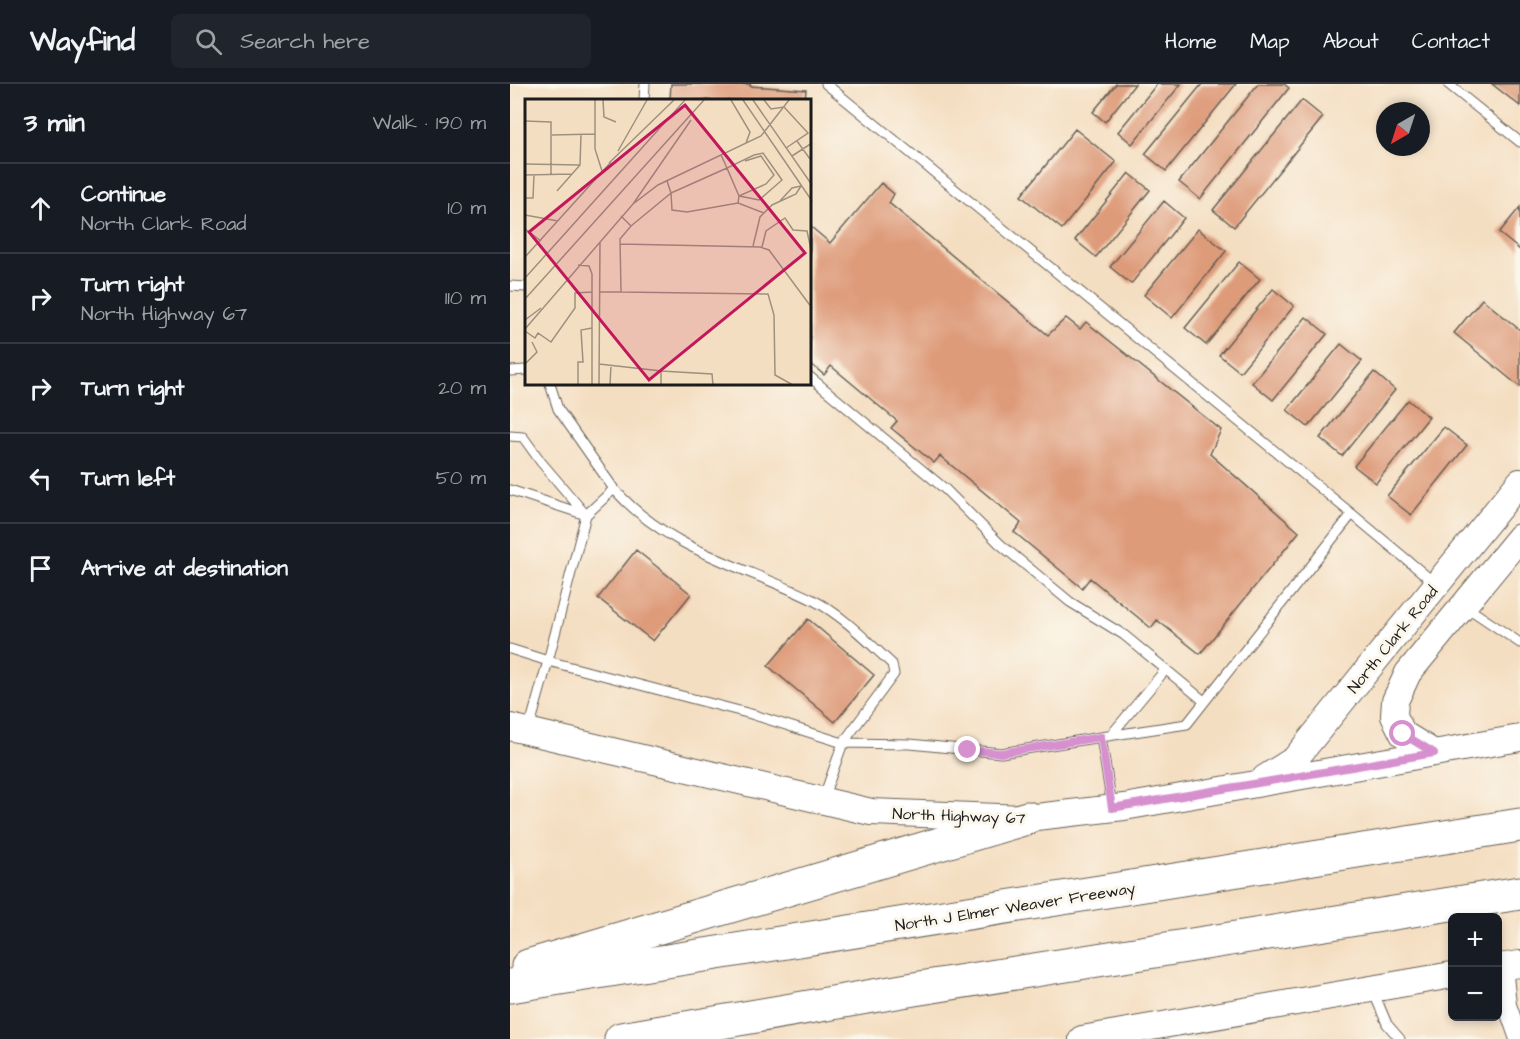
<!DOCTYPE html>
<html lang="en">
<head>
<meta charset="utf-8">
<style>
  :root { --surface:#171b24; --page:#20242c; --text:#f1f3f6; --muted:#9ea1a6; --line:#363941 }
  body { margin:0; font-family:"Architects Daughter",sans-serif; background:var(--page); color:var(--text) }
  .controls { position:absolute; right:18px; bottom:18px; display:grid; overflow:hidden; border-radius:9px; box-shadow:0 3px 9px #0003 }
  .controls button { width:54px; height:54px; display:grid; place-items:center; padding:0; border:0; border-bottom:2px solid var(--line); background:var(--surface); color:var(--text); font:30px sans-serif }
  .compass { position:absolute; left:866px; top:18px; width:54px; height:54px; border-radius:50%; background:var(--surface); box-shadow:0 3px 9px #0003; rotate:219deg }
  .stop { position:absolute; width:18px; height:18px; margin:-14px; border:4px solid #d690ce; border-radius:50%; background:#fff }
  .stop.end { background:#d690ce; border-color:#fff; box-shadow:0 2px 6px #0008 }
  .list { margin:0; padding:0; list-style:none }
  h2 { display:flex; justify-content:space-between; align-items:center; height:78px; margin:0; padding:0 24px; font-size:26px }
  h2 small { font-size:20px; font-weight:400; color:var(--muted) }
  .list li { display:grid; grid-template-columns:39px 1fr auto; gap:18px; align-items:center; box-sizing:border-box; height:90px; padding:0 24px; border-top:2px solid var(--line) }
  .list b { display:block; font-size:22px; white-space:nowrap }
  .list p { margin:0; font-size:20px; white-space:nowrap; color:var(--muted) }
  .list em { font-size:20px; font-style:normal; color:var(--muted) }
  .icon { flex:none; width:33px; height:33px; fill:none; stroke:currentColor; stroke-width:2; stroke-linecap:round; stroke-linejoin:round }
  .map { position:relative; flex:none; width:1010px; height:955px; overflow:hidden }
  header { display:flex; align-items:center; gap:36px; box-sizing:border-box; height:84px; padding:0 30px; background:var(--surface); border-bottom:2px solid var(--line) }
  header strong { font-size:28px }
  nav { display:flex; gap:33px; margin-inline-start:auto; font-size:21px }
  .search { width:420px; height:54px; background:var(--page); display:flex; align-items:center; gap:15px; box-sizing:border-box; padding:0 21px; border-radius:9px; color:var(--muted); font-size:22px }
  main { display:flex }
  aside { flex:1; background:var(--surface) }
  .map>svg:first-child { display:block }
  .building { fill:#de9b7a }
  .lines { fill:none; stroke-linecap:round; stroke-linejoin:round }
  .service-casing { stroke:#686056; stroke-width:11 }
  .minor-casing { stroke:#686056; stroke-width:20 }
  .secondary-casing { stroke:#686056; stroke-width:28 }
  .motorway-casing { stroke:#686056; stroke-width:35 }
  .service { stroke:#fff; stroke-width:9 }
  .minor { stroke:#fff; stroke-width:18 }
  .secondary { stroke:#fff; stroke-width:26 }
  .motorway { stroke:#fff; stroke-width:33 }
  .route { stroke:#d690ce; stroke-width:8 }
  .labels { text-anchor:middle; stroke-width:6; stroke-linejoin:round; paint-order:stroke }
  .street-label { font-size:16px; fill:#1c1c1c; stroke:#fbf7ec }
  .inset-road { fill:none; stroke:#9e907f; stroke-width:1.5 }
  .view { fill:#c2185b; fill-opacity:0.15; stroke:#c2185b; stroke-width:3 }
  .inset-edge { fill:none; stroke:#1c1c1c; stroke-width:3 }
</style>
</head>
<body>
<header>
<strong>Wayfind</strong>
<div class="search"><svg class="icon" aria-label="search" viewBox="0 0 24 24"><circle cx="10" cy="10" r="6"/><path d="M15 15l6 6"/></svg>Search here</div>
<nav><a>Home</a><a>Map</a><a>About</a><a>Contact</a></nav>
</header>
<main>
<aside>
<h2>3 min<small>Walk · 190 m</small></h2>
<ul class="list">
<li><svg class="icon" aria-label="ahead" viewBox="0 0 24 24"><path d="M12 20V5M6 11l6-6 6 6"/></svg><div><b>Continue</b><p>North Clark Road</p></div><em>10 m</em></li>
<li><svg class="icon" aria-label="right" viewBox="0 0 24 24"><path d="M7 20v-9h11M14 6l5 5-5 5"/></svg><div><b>Turn right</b><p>North Highway 67</p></div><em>110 m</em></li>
<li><svg class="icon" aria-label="right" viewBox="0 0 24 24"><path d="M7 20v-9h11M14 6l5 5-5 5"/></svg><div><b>Turn right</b></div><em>20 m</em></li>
<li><svg class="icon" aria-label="left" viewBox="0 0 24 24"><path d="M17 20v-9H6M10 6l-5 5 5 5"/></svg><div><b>Turn left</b></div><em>50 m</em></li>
<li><svg class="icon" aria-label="arrive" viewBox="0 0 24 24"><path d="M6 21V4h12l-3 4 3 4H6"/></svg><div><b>Arrive at destination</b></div></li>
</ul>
</aside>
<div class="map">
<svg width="1010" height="955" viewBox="0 0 1010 955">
  <rect width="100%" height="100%" fill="#fbf7ec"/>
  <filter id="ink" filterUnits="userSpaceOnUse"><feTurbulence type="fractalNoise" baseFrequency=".0167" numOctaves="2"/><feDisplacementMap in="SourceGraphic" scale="12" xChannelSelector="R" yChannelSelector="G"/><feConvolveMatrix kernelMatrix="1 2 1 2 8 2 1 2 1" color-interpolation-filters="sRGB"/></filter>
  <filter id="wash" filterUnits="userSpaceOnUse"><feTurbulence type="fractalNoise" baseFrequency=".008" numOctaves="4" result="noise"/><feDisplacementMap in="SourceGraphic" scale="24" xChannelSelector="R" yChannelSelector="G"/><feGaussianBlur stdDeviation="1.35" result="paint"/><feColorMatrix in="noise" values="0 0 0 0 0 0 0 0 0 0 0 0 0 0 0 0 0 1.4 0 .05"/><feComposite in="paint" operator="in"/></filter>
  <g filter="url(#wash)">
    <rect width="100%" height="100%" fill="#f4dec1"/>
    <g id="blocks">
      <path class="building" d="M161,0H240V2L296,6L295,16H160Z
        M606,0H625L595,38L583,28Z
        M647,0H671L622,60L608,48Z
        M692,0H726L656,87L635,70Z
        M748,0H774L779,4L690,115L669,98Z
        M982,0H1010V22Z
        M792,16L813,33L724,143L703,126Z
        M565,45L606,78L552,145L511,112Z
        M619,89L640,106L586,173L565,156Z
        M371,99L384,110L379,119L538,251L556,234L570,245L576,238L711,346L700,370L789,448L690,570L647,536L641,544L580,494L572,504L504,448L511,439L430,372L424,379L381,344L387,337L321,282L314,291L300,279V142L320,159Z
        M654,117L674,134L621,200L600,183Z
        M1010,123V166L989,149Z
        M688,145L716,167L662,234L634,211Z
        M729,178L750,195L696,261L675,244Z
        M763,205L784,222L730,288L709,271Z
        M972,215L1010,246V303L944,249Z
        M796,233L817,250L763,316L742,299Z
        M831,260L852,277L798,343L777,326Z
        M864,288L885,306L832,372L810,354Z
        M898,316L919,333L866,399L844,382Z
        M934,343L957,361L901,431L877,412Z
        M126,466L181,510L143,557L88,514Z
        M298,535L364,591L325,638L258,582Z"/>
    </g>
  </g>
  <g filter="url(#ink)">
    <use href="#blocks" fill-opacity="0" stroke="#686056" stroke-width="1.5"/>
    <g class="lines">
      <defs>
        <path id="service" d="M316,0L842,430
          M938,0L1010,58
          M134,16L135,0
          M0,202L16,203
          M0,287L16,286
          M300,293L435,405L490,460L560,518L614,551L694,617
          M0,352L13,353L31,378L76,431L104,405L48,325L40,300
          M0,406L76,431L38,577L0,565
          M955,522L1010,559
          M19,645L38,577L241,630L333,659L384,590L382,580C357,557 334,532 303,516C232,481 159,467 104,405
          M601,651L656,585
          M313,715L333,659L400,660L491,669L591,653
          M602,722L591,653L677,640L842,430L926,500
          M863,907L877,940L890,955"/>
        <path id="minor" d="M993,882L997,921L1009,955"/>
        <path id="secondary" d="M0,643L361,728L517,734L614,723L1010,654
          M924,669L893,650L884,632L885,617L898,589L1010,453
          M755,694L785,675L1010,398
          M988,883L1010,880
          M572,955L942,891"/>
        <path id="motorway" d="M18,882L517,734
          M0,902L1010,741
          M111,955L404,905L1010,809"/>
      </defs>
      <use href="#service" class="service-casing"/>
      <use href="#minor" class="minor-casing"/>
      <use href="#secondary" class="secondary-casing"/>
      <use href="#motorway" class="motorway-casing"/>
      <use href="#service" class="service"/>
      <use href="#minor" class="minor"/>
      <use href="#secondary" class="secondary"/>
      <use href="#motorway" class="motorway"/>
    </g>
  </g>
  <g class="lines" filter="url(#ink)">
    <path class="route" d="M458,666L491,669L591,653L602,724L924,669L893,650"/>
  </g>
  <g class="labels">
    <g class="street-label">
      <text transform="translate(882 555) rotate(-51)" y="6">North Clark Road</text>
      <text transform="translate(449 731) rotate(2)" y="6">North Highway 67</text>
      <text transform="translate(505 822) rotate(-9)" y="6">North J Elmer Weaver Freeway</text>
    </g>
  </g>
  <g transform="translate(15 15)">
    <rect width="286" height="286" fill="#f4dec1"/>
    <path class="inset-road" d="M70,1V50L77,72M78,1L79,18L91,23M206,1L225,33L221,44M218,1L287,102M228,1L287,86M239,1L246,10L259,8M259,8L283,34L261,49M0,22L26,23V76M27,36L70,35M272,42L285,60M93,52L122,1M196,56L202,69L146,94L147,111L162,113L213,104M267,57L287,44M220,62L236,57L249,76L241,85L214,97L202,69L229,56L238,54L257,81L234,101L214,97L213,104L239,114M84,64L149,1M0,65L55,66M0,76L47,75M32,92L55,66L56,36M0,99H8L9,76M255,102L267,89L276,87M108,105L166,21M0,116L33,122M106,127L146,94L142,82M0,130L16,142M95,145L235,148L244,151L287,209M228,147L235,118L247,106L271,95L276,87M237,148L241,132L260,119L268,131L282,132L287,155M0,158L86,63M53,166L64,167L67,175V286M0,179L160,1M74,193H96L95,140L106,127L96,117M96,193L243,195L249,216L250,276L268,286M0,200L179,1M0,221L16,209M0,230L108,105L133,86L236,37L264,1M0,232L10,239L13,234L26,243L50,209V194L67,193M0,265L12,253L7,243M74,265L136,272V286M136,272L187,275L188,286M53,286V263H58L56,231L67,229M74,286L75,143M85,286L86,266"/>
    <path class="view" d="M160,6L280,154L124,281L4,133Z"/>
    <rect width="286" height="286" class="inset-edge"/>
  </g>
</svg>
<div class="controls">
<button>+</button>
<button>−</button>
</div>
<svg class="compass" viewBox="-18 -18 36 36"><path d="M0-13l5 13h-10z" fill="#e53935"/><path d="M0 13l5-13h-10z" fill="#9ea1a6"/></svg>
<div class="stop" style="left:893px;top:650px"></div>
<div class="stop end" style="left:458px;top:666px"></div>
</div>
</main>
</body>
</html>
